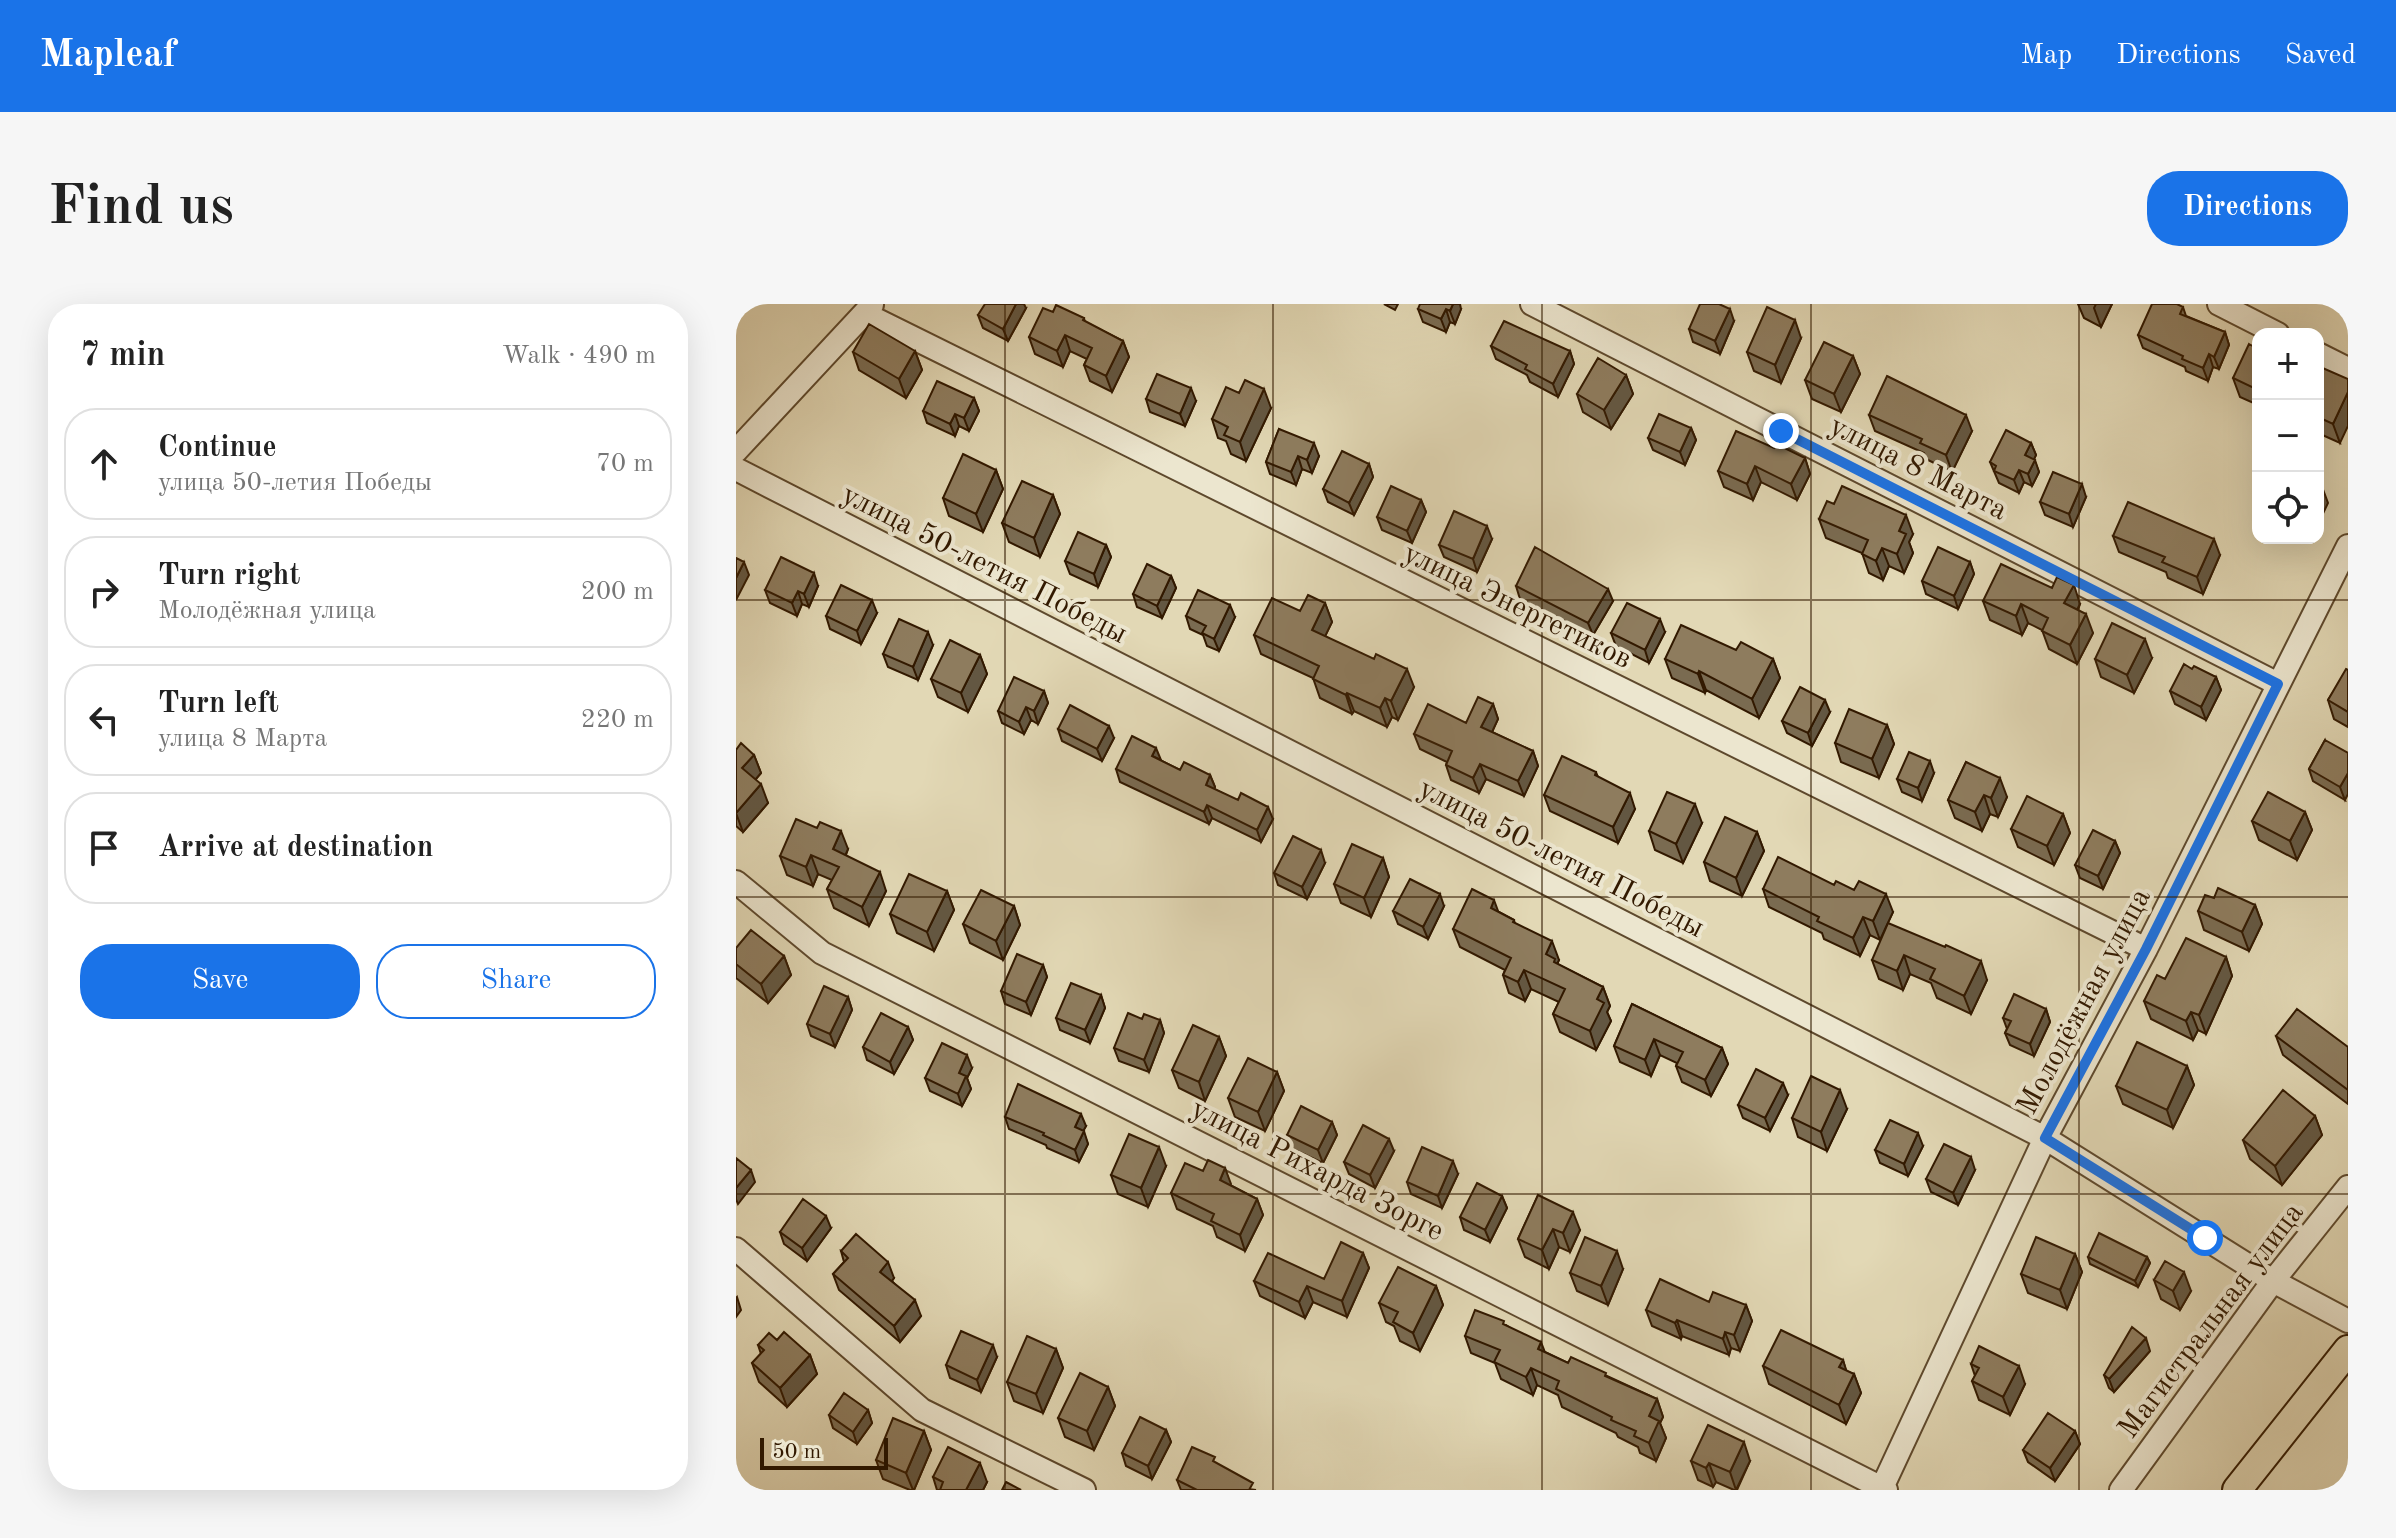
<!DOCTYPE html>
<html lang="en">
<head>
<meta charset="utf-8">
<style>
  :root { --surface:#fff; --page:#f6f6f6; --text:#222; --muted:#767676; --line:#e0e0e0; --accent:#1a73e8 }
  body { margin:0; font-family:"Old Standard TT",serif; background:var(--page); color:var(--text) }
  .controls { position:absolute; right:24px; top:24px; display:grid; overflow:hidden; border-radius:16px; box-shadow:0 8px 32px #0002 }
  .controls button { width:72px; height:72px; display:grid; place-items:center; padding:0; border:0; border-bottom:2px solid var(--line); background:var(--surface); color:var(--text); font:40px sans-serif }
  .scale { position:absolute; left:24px; bottom:20px; width:128px; box-sizing:border-box; padding-left:8px; border:4px solid #321900; border-top:0; font-size:22px; line-height:28px; white-space:nowrap; color:#321900; -webkit-text-stroke:6px #ece6cf; paint-order:stroke }
  .stop { position:absolute; width:24px; height:24px; margin:-18px; border:6px solid #1a73e8; border-radius:50%; background:#fff }
  .stop.end { background:#1a73e8; border-color:#fff; box-shadow:0 2px 8px #0008 }
  .list { margin:0; padding:0; list-style:none }
  h2 { display:flex; justify-content:space-between; align-items:center; height:104px; margin:0; padding:0 32px; font-size:34px }
  h2 small { font-size:26px; font-weight:400; color:var(--muted) }
  .list li { display:grid; grid-template-columns:52px 1fr auto; gap:24px; align-items:center; box-sizing:border-box; height:112px; margin:0 16px 16px; padding:0 16px; border:2px solid var(--line); border-radius:32px }
  .list b { display:block; font-size:30px; white-space:nowrap }
  .list p { margin:0; font-size:26px; white-space:nowrap; color:var(--muted) }
  .list em { font-size:26px; font-style:normal; color:var(--muted) }
  .actions { display:flex; gap:16px; padding:24px 32px }
  .actions a { flex:1; padding:18px 0; border:2px solid var(--accent); border-radius:32px; text-align:center; font-size:28px; color:var(--accent) }
  .actions .main { background:var(--accent); color:#fff }
  .icon { flex:none; width:44px; height:44px; fill:none; stroke:currentColor; stroke-width:2; stroke-linecap:round; stroke-linejoin:round }
  .map { position:relative; flex:none; width:1612px; height:1186px; overflow:hidden; border-radius:32px }
  header { display:flex; align-items:center; gap:48px; box-sizing:border-box; height:112px; padding:0 40px; background:var(--accent); color:#fff }
  header strong { font-size:38px }
  nav { display:flex; gap:44px; margin-inline-start:auto; font-size:28px }
  .intro { display:flex; align-items:center; justify-content:space-between; box-sizing:border-box; height:192px; padding:0 48px }
  h1 { margin:0; font-size:56px }
  .button { padding:20px 36px; border-radius:32px; background:var(--accent); color:#fff; font-size:28px; font-weight:700 }
  main { display:flex; gap:48px; padding:0 48px }
  aside { flex:1; background:var(--surface); border-radius:32px; box-shadow:0 8px 32px #0002 }
  .map>svg:first-child { display:block }
  .lines { fill:none; stroke-linecap:round; stroke-linejoin:round }
  .minor-casing { stroke:#5e492d; stroke-width:26 }
  .major-casing { stroke:#321900; stroke-width:32 }
  .minor { stroke:#ece6cf; stroke-width:22 }
  .major { stroke:#e2d8b5; stroke-width:28 }
  .wall { fill:#7a6b51; stroke:#321900; stroke-width:2 }
  .shaded-wall { fill:#635742; stroke:#321900; stroke-width:2 }
  .building { fill:#8e7c5e; stroke:#321900; stroke-width:2 }
  .route { stroke:#1a73e8; stroke-width:10 }
  .grid { fill:none; stroke:#321900; stroke-width:2; stroke-opacity:0.55 }
  .labels { text-anchor:middle; stroke-width:8; stroke-linejoin:round; paint-order:stroke }
  .street-label { font-size:30px; fill:#321900; stroke:#ece6cf }
</style>
</head>
<body>
<header>
<strong>Mapleaf</strong>
<nav><a>Map</a><a>Directions</a><a>Saved</a></nav>
</header>
<div class="intro"><h1>Find us</h1><a class="button">Directions</a></div>
<main>
<aside>
<h2>7 min<small>Walk · 490 m</small></h2>
<ul class="list">
<li><svg class="icon" aria-label="ahead" viewBox="0 0 24 24"><path d="M12 20V5M6 11l6-6 6 6"/></svg><div><b>Continue</b><p>улица 50-летия Победы</p></div><em>70 m</em></li>
<li><svg class="icon" aria-label="right" viewBox="0 0 24 24"><path d="M7 20v-9h11M14 6l5 5-5 5"/></svg><div><b>Turn right</b><p>Молодёжная улица</p></div><em>200 m</em></li>
<li><svg class="icon" aria-label="left" viewBox="0 0 24 24"><path d="M17 20v-9H6M10 6l-5 5 5 5"/></svg><div><b>Turn left</b><p>улица 8 Марта</p></div><em>220 m</em></li>
<li><svg class="icon" aria-label="arrive" viewBox="0 0 24 24"><path d="M6 21V4h12l-3 4 3 4H6"/></svg><div><b>Arrive at destination</b></div></li>
</ul>
<div class="actions"><a class="main">Save</a><a>Share</a></div>
</aside>
<div class="map">
<svg width="1612" height="1186" viewBox="0 0 1612 1186">
  <rect width="100%" height="100%" fill="#e2d8b5"/>
  <filter id="stains"><feTurbulence type="fractalNoise" baseFrequency=".0025" numOctaves="4"/><feColorMatrix values="0 0 0 0 .2 0 0 0 0 .09 0 0 0 0 .02 0 0 0 .5 -.17"/></filter>
  <radialGradient id="worn" r=".72"><stop offset=".6" stop-color="#630" stop-opacity="0"/><stop offset="1" stop-color="#630" stop-opacity=".3"/></radialGradient>
  <g class="lines">
    <defs>
      <path id="minor" d="M796,0L1542,380
        M1483,0L1542,30
        M129,10L1410,645
        M1582,50L1612,65
        M0,147L136,1
        M0,165L1309,834L1537,977L1612,1017
        M0,578L86,649L1150,1186
        M0,945L186,1106L348,1186
        M1145,1186L1309,834L1410,645L1612,242
        M1385,1186L1537,977L1612,883"/>
      <path id="major" d="M1501,1186L1612,1046"/>
    </defs>
    <use href="#minor" class="minor-casing"/>
    <use href="#major" class="major-casing"/>
    <use href="#minor" class="minor"/>
    <use href="#major" class="major"/>
  </g>
  <path class="wall" d="M648,0H662L659,6Z
    M1342,0H1376L1365,23L1348,14Z
    M1447,3L1450,12L1489,28L1493,41L1483,65L1477,63L1472,77L1450,67L1449,63L1407,44L1402,31Z
    M290,4L272,37L247,24L242,11Z
    M682,5H725L719,20L714,18L710,28L687,18Z
    M317,8L348,14L349,18L387,37L393,53L376,88L354,77L348,61L351,55L334,47L327,63L299,50L293,33Z
    M998,17L984,50L957,38L953,25Z
    M1065,34L1045,79L1018,67L1011,48Z
    M755,42L834,47L838,60L822,93L794,78L791,71L760,55Z
    M1522,45V101L1504,93L1497,74Z
    M179,47L186,66L170,94L123,66L117,48Z
    M1117,52L1124,70L1105,108L1076,95L1069,76Z
    M1582,62L1604,139L1582,129Z
    M890,71L897,90L875,125L847,108L841,90Z
    M238,94L243,107L233,127L223,122L219,132L191,119L187,107Z
    M410,95L460,97L449,122L414,108Z
    M535,104L510,157L495,150L490,137L482,134L476,115Z
    M1133,111L1236,127L1216,168L1190,155L1188,149L1139,127Z
    M955,124L960,136L949,161L917,146L912,134Z
    M543,125L583,152L576,169L566,165L560,181L534,170L530,158Z
    M1295,139L1300,151L1298,155L1303,168L1296,182L1288,178L1283,189L1263,179L1254,158Z
    M1038,144L1069,154L1074,170L1061,196L1025,178L1017,196L988,183L982,167Z
    M633,160L637,173L618,211L592,198L587,185Z
    M260,166L267,185L247,228L213,212L207,194Z
    M317,191L324,210L304,253L273,238L266,219Z
    M1350,193L1337,223L1309,211L1304,198Z
    M685,196L690,208L676,239L646,226L641,213Z
    M1083,215L1177,230L1173,238L1177,249L1168,269L1153,262L1147,276L1133,269L1126,249L1090,234Z
    M1377,232L1484,251L1467,290L1432,274L1430,268L1383,248Z
    M756,235L741,268L708,253L703,241Z
    M370,241L375,253L362,283L334,270L329,257Z
    M1234,258L1238,270L1222,305L1190,290L1186,277Z
    M435,272L440,284L426,314L401,303L397,290Z
    M82,282L73,303L66,300L61,312L34,299L29,286Z
    M780,282L877,297L857,331L784,295Z
    M1247,297L1344,300L1342,306L1357,329L1341,360L1313,345L1306,326L1292,319L1286,331L1254,316Z
    M589,299L596,318L589,332L678,383L662,416L656,413L651,423L618,407L616,410L584,394L577,374L525,350L518,331L564,307Z
    M141,309L125,340L94,325L90,312Z
    M450,312L499,313L483,347L471,342L467,331L454,325Z
    M929,328L913,359L880,342L875,329Z
    M197,341L182,376L152,363L147,350Z
    M1000,346L1037,355L1044,374L1023,414L970,386L969,389L936,374L929,355Z
    M244,351L251,370L232,408L202,393L195,375Z
    M1416,354L1398,389L1365,373L1359,355Z
    M1456,365L1480,373L1485,386L1470,416L1439,400L1434,387Z
    M1612,366V423L1598,415L1592,396Z
    M308,387L312,399L302,420L295,416L288,430L266,419L262,407Z
    M757,400L762,415L756,428L797,447L802,462L788,492L750,475L743,489L715,476L710,461L711,458L684,445L678,430L730,419Z
    M1094,408L1076,442L1051,429L1046,417Z
    M1151,421L1158,440L1143,474L1105,458L1099,439Z
    M322,425L378,434L366,457L326,437Z
    M1589,436L1609,496L1577,477L1573,465Z
    M0,446L18,451L25,469L19,476L32,499L7,528L0,522Z
    M424,456L444,466L474,471L479,483L478,485L537,515L525,538L476,514L473,520L384,478L380,465Z
    M1230,458L1271,493L1262,513L1254,510L1246,527L1219,514L1212,496Z
    M860,468L862,473L899,505L882,539L814,507L808,491Z
    M1198,469L1186,497L1166,488L1161,475Z
    M1569,508L1576,526L1561,556L1523,536L1516,517Z
    M1327,510L1334,529L1318,561L1282,543L1275,525Z
    M966,519L947,559L919,546L913,527Z
    M1021,528L1028,547L1006,592L974,577L968,558Z
    M1379,537L1384,549L1367,585L1344,574L1339,561Z
    M112,545L110,551L150,587L133,622L98,604L91,585L96,576L82,570L77,582L51,571L44,552Z
    M647,554L653,573L635,613L605,599L598,580Z
    M589,559L571,595L542,581L538,569Z
    M1098,581L1157,608L1144,636L1134,631L1124,652L1088,635L1086,629L1033,603L1027,585Z
    M211,587L218,606L198,647L161,629L154,610Z
    M1478,594L1519,601L1526,620L1513,647L1468,626L1462,607Z
    M278,602L284,621L267,656L234,639L227,620Z
    M708,602L692,635L662,620L657,607Z
    M763,608L778,616L779,620L823,656L821,660L867,683L874,702L871,708L875,717L860,746L824,728L817,710L823,698L795,685L789,697L773,689L767,671L769,666L724,643L717,625Z
    M1209,643L1251,676L1235,710L1201,694L1195,679L1174,670L1167,686L1143,675L1136,656Z
    M0,644L48,652L55,671L32,699L0,674Z
    M1490,653L1496,672L1470,730L1462,726L1457,736L1415,715L1408,697L1429,675Z
    M307,661L311,673L295,711L269,700L265,687Z
    M365,691L369,704L354,739L324,726L320,714Z
    M112,693L116,706L99,743L75,732L71,720Z
    M896,700L986,744L992,760L975,792L946,778L940,762L941,759L924,751L915,772L884,758L878,742Z
    M1310,705L1314,718L1298,752L1274,741L1269,729L1271,725L1267,714Z
    M406,715L424,716L428,729L413,768L383,757L378,744Z
    M172,723L177,736L158,770L131,756L127,743Z
    M1540,732L1612,743V800L1547,751Z
    M483,733L490,752L469,797L443,784L436,766Z
    M1451,762L1458,781L1437,824L1387,800L1380,782Z
    M236,764L231,774L235,785L226,802L194,787L189,774Z
    M541,768L548,787L529,827L499,813L492,794Z
    M1052,791L1034,827L1007,814L1002,801Z
    M1111,805L1091,847L1062,833L1056,814Z
    M1579,812L1586,831L1546,881L1514,855L1507,836Z
    M269,813L350,822L347,827L352,840L343,858L311,844L310,841L273,825Z
    M596,818L601,831L587,859L555,844L551,831Z
    M1187,842L1172,872L1144,859L1139,846Z
    M658,847L639,884L613,870L608,858Z
    M430,862L412,903L382,890L375,871Z
    M489,864L494,881L521,895L527,911L509,947L481,933L477,922L441,905L435,889L467,867Z
    M1239,866L1222,901L1195,888L1190,875Z
    M722,870L706,904L675,890L671,878Z
    M802,891L844,926L834,948L823,943L813,965L789,953L782,935Z
    M766,892L771,904L754,938L728,926L724,913Z
    M95,924L71,957L48,940L44,928Z
    M105,947L158,974L156,977L185,1012L164,1038L103,986L97,970L108,958Z
    M627,949L633,964L611,1013L577,998L569,1014L524,992L518,977L588,975Z
    M1339,950L1346,968L1331,1005L1292,989L1285,970Z
    M1352,953H1411L1414,959L1402,983L1354,960Z
    M887,965L872,1001L841,987L834,969Z
    M1418,976L1455,987L1444,1006L1425,995Z
    M700,982L707,1001L684,1047L664,1037L658,1022L650,1018L643,999Z
    M973,998L1010,1001L1016,1017L1004,1047L995,1044L993,1051L946,1032L945,1035L916,1022L910,1006Z
    M770,1021L809,1048L832,1059L871,1072L921,1095L927,1113L924,1119L930,1134L920,1157L904,1149L902,1143L882,1133L880,1129L826,1103L822,1091L801,1081L797,1091L765,1075L759,1059L735,1049L729,1032Z
    M41,1036L74,1051L81,1070L51,1103L23,1078L16,1059L25,1050L22,1041Z
    M320,1045L327,1064L307,1109L278,1097L271,1078Z
    M1414,1047L1378,1088L1373,1084L1368,1071Z
    M261,1053L245,1088L214,1074L210,1061Z
    M1107,1056L1110,1067L1118,1070L1125,1089L1110,1120L1033,1080L1027,1062Z
    M1235,1060L1289,1080L1274,1111L1243,1096L1236,1077L1239,1072Z
    M372,1083L379,1102L358,1146L329,1133L322,1114Z
    M132,1106L136,1119L121,1140L97,1124L93,1111Z
    M430,1126L435,1138L416,1175L390,1162L386,1149Z
    M188,1127L195,1146L178,1186H174L147,1175L140,1156Z
    M1339,1127L1344,1140L1319,1177L1292,1158L1287,1146Z
    M955,1157H1014L1001,1186H998L980,1178L977,1183L962,1176Z
    M197,1173L251,1178L247,1186H201Z
    M441,1176L520,1186H445Z"/>
  <path class="shaded-wall" d="M280,0H288L290,4L272,37L267,25Z
    M717,0H724L725,5L719,20L714,7Z
    M1360,0H1376L1365,23L1358,4Z
    M710,5L714,18L710,28L705,15Z
    M994,5L998,17L984,50L979,37Z
    M1059,16L1065,34L1045,79L1039,61Z
    M1489,28L1493,41L1483,65L1478,53Z
    M329,31L334,47L327,63L321,47Z
    M387,37L393,53L376,88L370,72Z
    M179,47L186,66L170,94L163,75Z
    M834,47L838,60L822,93L817,80Z
    M1473,50L1477,63L1472,77L1467,64Z
    M1117,52L1124,70L1105,108L1098,90Z
    M890,71L897,90L875,125L868,106Z
    M455,84L460,97L449,122L444,110Z
    M528,85L535,104L510,157L504,138Z
    M1612,88V122L1604,139L1597,120Z
    M238,94L243,107L233,127L228,114Z
    M219,110L223,122L219,132L214,120Z
    M1230,111L1236,127L1216,168L1210,151Z
    M955,124L960,136L949,161L944,148Z
    M578,139L583,152L576,169L571,156Z
    M1295,139L1300,151L1294,164L1289,151Z
    M562,152L566,165L560,181L555,168Z
    M1069,154L1074,170L1061,196L1055,180Z
    M1299,156L1303,168L1296,182L1292,170Z
    M633,160L637,173L618,211L613,199Z
    M1019,162L1025,178L1017,196L1011,180Z
    M260,166L267,185L247,228L240,210Z
    M1283,166L1288,178L1283,189L1278,176Z
    M1346,180L1350,193L1337,223L1333,210Z
    M1585,180L1592,199L1582,220V186Z
    M317,191L324,210L304,253L298,234Z
    M685,196L690,208L676,239L671,227Z
    M1170,211L1177,230L1173,238L1177,249L1168,269L1161,250L1163,227Z
    M751,222L756,235L741,268L737,255Z
    M1478,235L1484,251L1467,290L1461,273Z
    M370,241L375,253L362,283L358,270Z
    M1146,244L1153,262L1147,276L1140,257Z
    M8,258L13,271L0,296V274Z
    M1234,258L1238,270L1222,305L1218,292Z
    M78,269L82,282L73,303L68,290Z
    M435,272L440,284L426,314L421,302Z
    M1338,281L1344,300L1335,318L1328,299Z
    M872,285L877,297L857,331L852,319Z
    M62,287L66,300L61,312L56,299Z
    M136,296L141,309L125,340L121,327Z
    M589,299L596,318L583,345L576,326Z
    M1285,300L1292,319L1286,331L1280,312Z
    M494,301L499,313L483,347L478,335Z
    M1350,310L1357,329L1341,360L1334,341Z
    M924,315L929,328L913,359L909,346Z
    M192,328L197,341L182,376L177,363Z
    M1409,335L1416,354L1398,389L1391,371Z
    M244,351L251,370L232,408L225,389Z
    M1037,355L1044,374L1023,414L1016,395Z
    M671,365L678,383L662,416L655,397Z
    M963,367L970,386L969,389L962,370Z
    M1480,373L1485,386L1470,416L1465,403Z
    M308,387L312,399L302,420L298,407Z
    M611,389L618,407L616,410L610,391Z
    M649,394L656,413L651,423L644,404Z
    M1089,396L1094,408L1076,442L1072,429Z
    M757,400L762,415L751,439L745,423Z
    M290,403L295,416L288,430L283,418Z
    M1151,421L1158,440L1143,474L1136,455Z
    M373,422L378,434L366,457L361,445Z
    M420,444L425,456L416,452Z
    M797,447L802,462L788,492L782,477Z
    M18,451L25,469L13,483L6,464Z
    M1194,457L1198,469L1186,497L1182,484Z
    M744,460L750,475L743,489L737,474Z
    M1612,469V490L1609,496L1604,483Z
    M474,471L479,483L474,494L470,481Z
    M1264,474L1271,493L1262,513L1255,494Z
    M25,480L32,499L7,528L0,509Z
    M894,489L899,505L882,539L877,523Z
    M1248,491L1254,510L1246,527L1239,508Z
    M959,500L966,519L947,559L940,540Z
    M471,501L476,514L473,520L468,508Z
    M532,503L537,515L525,538L521,526Z
    M1569,508L1576,526L1561,556L1554,537Z
    M1327,510L1334,529L1318,561L1311,542Z
    M105,527L112,545L104,564L97,545Z
    M1021,528L1028,547L1006,592L1000,574Z
    M1379,537L1384,549L1367,585L1362,572Z
    M585,546L589,559L571,595L566,583Z
    M75,551L82,570L77,582L70,563Z
    M647,554L653,573L635,613L628,594Z
    M144,568L150,587L133,622L126,603Z
    M211,587L218,606L198,647L191,628Z
    M704,590L708,602L692,635L687,623Z
    M1150,590L1157,608L1144,636L1137,617Z
    M758,596L765,615L755,604Z
    M1519,601L1526,620L1513,647L1506,628Z
    M278,602L284,621L267,656L260,637Z
    M1127,613L1134,631L1124,652L1117,634Z
    M816,637L823,656L821,660L826,674L810,650Z
    M1168,651L1174,670L1167,686L1161,667Z
    M48,652L55,671L32,699L25,680Z
    M1490,653L1496,672L1470,730L1463,711Z
    M1245,657L1251,676L1235,710L1228,692Z
    M307,661L311,673L295,711L290,698Z
    M788,666L795,685L789,697L782,678Z
    M867,683L874,702L871,708L875,717L860,746L854,727L861,695Z
    M365,691L369,704L354,739L349,726Z
    M112,693L116,706L99,743L94,730Z
    M1310,705L1314,718L1298,752L1294,740Z
    M1455,708L1462,726L1457,736L1450,717Z
    M424,716L428,729L413,768L408,756Z
    M172,723L177,736L158,770L154,758Z
    M483,733L490,752L469,797L463,778Z
    M918,735L924,751L915,772L909,756Z
    M986,744L992,760L975,792L969,776Z
    M231,751L236,764L231,774L235,785L226,802L222,790L223,769Z
    M1451,762L1458,781L1437,824L1431,806Z
    M541,768L548,787L529,827L522,808Z
    M1047,779L1052,791L1034,827L1029,814Z
    M1104,786L1111,805L1091,847L1085,828Z
    M345,810L350,822L343,835L339,823Z
    M1579,812L1586,831L1546,881L1539,862Z
    M596,818L601,831L587,859L582,846Z
    M348,827L352,840L343,858L339,846Z
    M1182,829L1187,842L1172,872L1168,860Z
    M653,835L658,847L639,884L634,871Z
    M423,843L430,862L412,903L405,884Z
    M1235,853L1239,866L1222,901L1217,889Z
    M717,857L722,870L706,904L702,892Z
    M489,864L495,880L489,892L484,876Z
    M15,866L19,878L2,900L0,895V884Z
    M766,892L771,904L754,938L749,926Z
    M521,895L527,911L509,947L504,931Z
    M837,908L844,926L834,948L827,929Z
    M90,912L95,924L71,957L66,944Z
    M817,925L823,943L813,965L806,946Z
    M881,947L887,965L872,1001L865,982Z
    M627,949L633,964L611,1013L606,997Z
    M1339,950L1346,968L1331,1005L1324,986Z
    M1411,953L1414,959L1402,983L1399,977Z
    M152,958L158,974L150,984L144,968Z
    M1448,968L1455,987L1444,1006L1437,987Z
    M571,982L577,998L569,1014L563,998Z
    M700,982L707,1001L684,1047L677,1029Z
    M1,993L5,1006L0,1013V994Z
    M179,996L185,1012L164,1038L158,1022Z
    M1010,1001L1016,1017L1004,1047L998,1031Z
    M941,1016L946,1032L945,1035L939,1019Z
    M989,1028L995,1044L993,1051L987,1035Z
    M1410,1034L1414,1047L1378,1088L1373,1075Z
    M805,1038L812,1056L802,1045Z
    M257,1041L261,1053L245,1088L241,1076Z
    M320,1045L327,1064L307,1109L300,1090Z
    M74,1051L81,1070L51,1103L44,1084Z
    M1107,1056L1113,1075L1103,1063Z
    M1283,1062L1289,1080L1274,1111L1267,1093Z
    M795,1064L801,1081L797,1091L790,1073Z
    M1118,1070L1125,1089L1110,1120L1103,1101Z
    M372,1083L379,1102L358,1146L351,1127Z
    M921,1095L927,1113L924,1119L930,1134L920,1157L913,1139V1112Z
    M132,1106L136,1119L121,1140L117,1128Z
    M430,1126L435,1138L416,1175L412,1162Z
    M188,1127L195,1146L178,1186H177L170,1169Z
    M1339,1127L1344,1140L1319,1177L1314,1164Z
    M1008,1138L1014,1157L1000,1186L994,1168Z
    M244,1159L251,1178L247,1186H230Z
    M973,1159L980,1178L977,1183L970,1164Z"/>
  <path class="building" d="M249,0H280L267,25L242,11Z
    M684,0H717L714,7L710,5L705,15L682,5Z
    M964,0H983L994,5L979,37L953,25Z
    M1416,0H1441L1447,3L1444,10L1489,28L1478,53L1473,50L1467,64L1446,55L1447,52L1402,31Z
    M320,1L348,14L347,16L387,37L370,72L348,61L356,44L329,31L321,47L293,33L307,4L317,8Z
    M1031,3L1059,16L1039,61L1011,48Z
    M768,17L834,47L817,80L789,65L791,61L755,42Z
    M133,20L179,47L163,75L117,48Z
    M1088,38L1117,52L1098,90L1069,76Z
    M1513,40L1522,45V86L1497,74Z
    M862,54L890,71L868,106L841,90Z
    M1582,62L1612,75V88L1597,120L1582,113Z
    M421,70L455,84L444,110L410,95Z
    M1151,72L1230,111L1210,151L1184,139L1186,135L1133,111Z
    M509,76L528,85L504,138L488,131L492,123L476,115L490,83L503,89Z
    M201,77L238,94L228,114L219,110L214,120L187,107Z
    M923,110L955,124L944,148L912,134Z
    M543,125L578,139L571,156L562,152L555,168L530,158Z
    M1270,126L1295,139L1289,151L1299,156L1292,170L1283,166L1278,176L1258,167L1260,162L1254,158Z
    M1000,127L1038,144L1040,140L1069,154L1055,180L1019,162L1011,180L982,167Z
    M606,147L633,160L613,199L587,185Z
    M227,150L260,166L240,210L207,194Z
    M1317,168L1346,180L1333,210L1304,198Z
    M286,177L317,191L298,234L266,219Z
    M655,182L685,196L671,227L641,213Z
    M1106,182L1170,211L1163,227L1170,230L1161,250L1146,244L1140,257L1126,250L1132,236L1083,215L1091,197L1098,200Z
    M1392,198L1478,235L1461,273L1426,258L1429,253L1377,232Z
    M718,207L751,222L737,255L703,241Z
    M342,228L370,241L358,270L329,257Z
    M799,243L872,285L852,319L780,282Z
    M1202,243L1234,258L1218,292L1186,277Z
    M45,253L78,269L68,290L62,287L56,299L29,286Z
    M0,254L8,258L0,274Z
    M411,260L435,272L421,302L397,290Z
    M1265,260L1316,284L1321,273L1338,281L1328,299L1350,310L1334,341L1306,327L1312,314L1285,300L1280,312L1247,297Z
    M105,281L136,296L121,327L90,312Z
    M462,286L494,301L478,335L466,329L470,322L450,312Z
    M572,291L589,299L576,326L638,355L640,350L671,365L655,397L649,394L644,404L611,389L610,391L577,375L583,362L518,331L536,294L564,307Z
    M891,299L924,315L909,346L875,329Z
    M163,315L192,328L177,363L147,350Z
    M1376,319L1409,335L1391,371L1359,355Z
    M945,321L1000,346L1005,338L1037,355L1016,395L963,367L962,370L929,355Z
    M214,336L244,351L225,389L195,375Z
    M1448,360L1456,365L1458,362L1480,373L1465,403L1434,387Z
    M1610,365L1612,366V408L1592,396Z
    M278,373L308,387L298,407L290,403L283,418L262,407Z
    M1064,383L1089,396L1072,429L1046,417Z
    M742,393L757,400L745,423L797,447L782,477L744,460L737,474L710,461L716,447L678,430L692,400L730,419Z
    M334,401L373,422L361,445L322,425Z
    M1113,405L1151,421L1136,455L1099,439Z
    M396,432L420,444L416,452L444,466L448,458L474,471L470,481L502,496L505,489L532,503L521,526L471,501L468,508L380,465Z
    M1589,436L1612,449V469L1604,483L1573,465Z
    M5,439L18,451L6,464L25,480L0,509V446Z
    M1173,448L1194,457L1182,484L1161,475Z
    M826,452L860,468L859,471L894,489L877,523L808,491Z
    M1230,458L1264,474L1255,494L1248,491L1239,508L1212,496Z
    M931,488L959,500L940,540L913,527Z
    M1532,488L1569,508L1554,537L1516,517Z
    M1291,492L1327,510L1311,542L1275,525Z
    M989,513L1021,528L1000,574L968,558Z
    M60,515L81,524L84,518L105,527L97,545L144,568L126,603L91,585L103,563L75,551L70,563L44,552Z
    M1357,526L1379,537L1362,572L1339,561Z
    M557,532L585,546L566,583L538,569Z
    M616,540L647,554L628,594L598,580Z
    M1042,553L1098,581L1100,577L1118,586L1123,577L1150,590L1137,617L1127,613L1117,634L1081,617L1083,613L1027,585Z
    M173,570L211,587L191,628L154,610Z
    M674,575L704,590L687,623L657,607Z
    M1482,584L1519,601L1506,628L1462,607L1469,591L1478,594Z
    M736,585L758,596L755,604L778,616L777,618L816,637L810,650L819,655L818,658L867,683L861,695L868,699L854,727L817,710L829,685L788,666L782,678L767,671L775,654L717,625Z
    M245,586L278,602L260,637L227,620Z
    M1152,619L1209,643L1210,641L1245,657L1228,692L1194,675L1199,665L1168,651L1161,667L1136,656Z
    M15,626L48,652L25,680L0,660V644Z
    M1450,634L1490,653L1463,711L1455,708L1450,717L1408,697L1421,671L1429,675Z
    M281,650L307,661L290,698L265,687Z
    M335,679L365,691L349,726L320,714Z
    M88,682L112,693L94,730L71,720Z
    M1278,690L1310,705L1294,740L1269,729L1275,717L1267,714Z
    M896,700L986,744L969,776L940,762L947,748L918,735L909,756L878,742Z
    M1561,705L1612,743V786L1540,732Z
    M145,709L172,723L154,758L127,743Z
    M392,709L406,715L408,710L424,716L408,756L378,744Z
    M457,721L483,733L463,778L436,766Z
    M1401,738L1451,762L1431,806L1380,782Z
    M206,739L231,751L223,769L230,772L222,790L189,774Z
    M512,754L541,768L522,808L492,794Z
    M1020,765L1047,779L1029,814L1002,801Z
    M1075,772L1104,786L1085,828L1056,814Z
    M282,780L345,810L339,823L348,827L339,846L307,831L308,829L269,813Z
    M1547,786L1579,812L1539,862L1507,836Z
    M565,802L596,818L582,846L551,831Z
    M1154,816L1182,829L1168,860L1139,846Z
    M627,821L653,835L634,871L608,858Z
    M393,830L423,843L405,884L375,871Z
    M1208,840L1235,853L1217,889L1190,875Z
    M686,843L717,857L702,892L671,878Z
    M0,854L15,866L0,884Z
    M472,856L489,864L484,876L521,895L504,931L475,917L478,910L435,889L449,859L467,867Z
    M741,879L766,892L749,926L724,913Z
    M802,891L837,908L827,929L817,925L806,946L782,935Z
    M67,895L90,912L66,944L44,928Z
    M1363,929L1411,953L1399,977L1352,953Z
    M120,930L152,958L144,968L179,996L158,1022L97,970L112,954L105,947Z
    M849,933L881,947L865,982L834,969Z
    M1300,933L1339,950L1324,986L1285,970Z
    M605,938L627,949L606,997L571,982L563,998L518,977L532,949L588,975Z
    M1429,957L1448,968L1437,987L1418,976Z
    M662,963L700,982L677,1029L657,1018L662,1008L643,999Z
    M924,975L973,998L977,988L1010,1001L998,1031L989,1028L987,1035L941,1016L939,1019L910,1006Z
    M739,1006L768,1017L767,1020L805,1038L802,1045L832,1059L835,1053L870,1069L869,1072L921,1095L913,1112L923,1117L913,1139L898,1132L900,1127L875,1116L876,1113L820,1085L823,1077L795,1064L790,1073L758,1058L764,1046L729,1032Z
    M1396,1023L1410,1034L1373,1075L1368,1071Z
    M1045,1026L1107,1056L1103,1063L1118,1070L1103,1101L1027,1062Z
    M225,1027L257,1041L241,1076L210,1061Z
    M48,1028L74,1051L44,1084L16,1059L28,1046L22,1041L33,1029L41,1036Z
    M291,1032L320,1045L300,1090L271,1078Z
    M1243,1042L1283,1062L1267,1093L1236,1077L1243,1064L1235,1060Z
    M344,1069L372,1083L351,1127L322,1114Z
    M108,1089L132,1106L117,1128L93,1111Z
    M1312,1109L1339,1127L1314,1164L1287,1146Z
    M404,1113L430,1126L412,1162L386,1149Z
    M157,1114L188,1127L170,1169L140,1156Z
    M972,1121L1008,1138L994,1168L973,1159L970,1164L955,1157Z
    M212,1143L244,1159L230,1186H204L207,1178L197,1173Z
    M456,1143L479,1153L477,1157L517,1179L513,1186H461L441,1176Z
    M270,1178L285,1186H266Z"/>
  <g class="lines">
    <path class="route" d="M1045,127L1542,380L1410,645L1309,834L1469,934"/>
  </g>
  <path class="grid" d="M269,0V1186M537,0V1186M806,0V1186M1075,0V1186M1343,0V1186M0,296H1612M0,593H1612M0,890H1612"/>
  <g class="labels">
    <g class="street-label">
      <text transform="translate(1183 163) rotate(27)" y="10">улица 8 Марта</text>
      <text transform="translate(249 259) rotate(27)" y="10">улица 50-летия Победы</text>
      <text transform="translate(782 301) rotate(26)" y="10">улица Энергетиков</text>
      <text transform="translate(826 553) rotate(27)" y="10">улица 50-летия Победы</text>
      <text transform="translate(1347 697) rotate(-62)" y="10">Молодёжная улица</text>
      <text transform="translate(582 865) rotate(27)" y="10">улица Рихарда Зорге</text>
      <text transform="translate(1474 1016) rotate(-53)" y="10">Магистральная улица</text>
    </g>
  </g>
  <rect width="100%" height="100%" filter="url(#stains)"/>
  <rect width="100%" height="100%" fill="url(#worn)"/>
</svg>
<div class="controls">
<button>+</button>
<button>−</button>
<button><svg class="icon" aria-label="locate" viewBox="0 0 24 24"><circle cx="12" cy="12" r="6"/><path d="M12 2v4M12 18v4M2 12h4M18 12h4"/></svg></button>
</div>
<div class="scale">50 m</div>
<div class="stop" style="left:1469px;top:934px"></div>
<div class="stop end" style="left:1045px;top:127px"></div>
</div>
</main>
</body>
</html>
